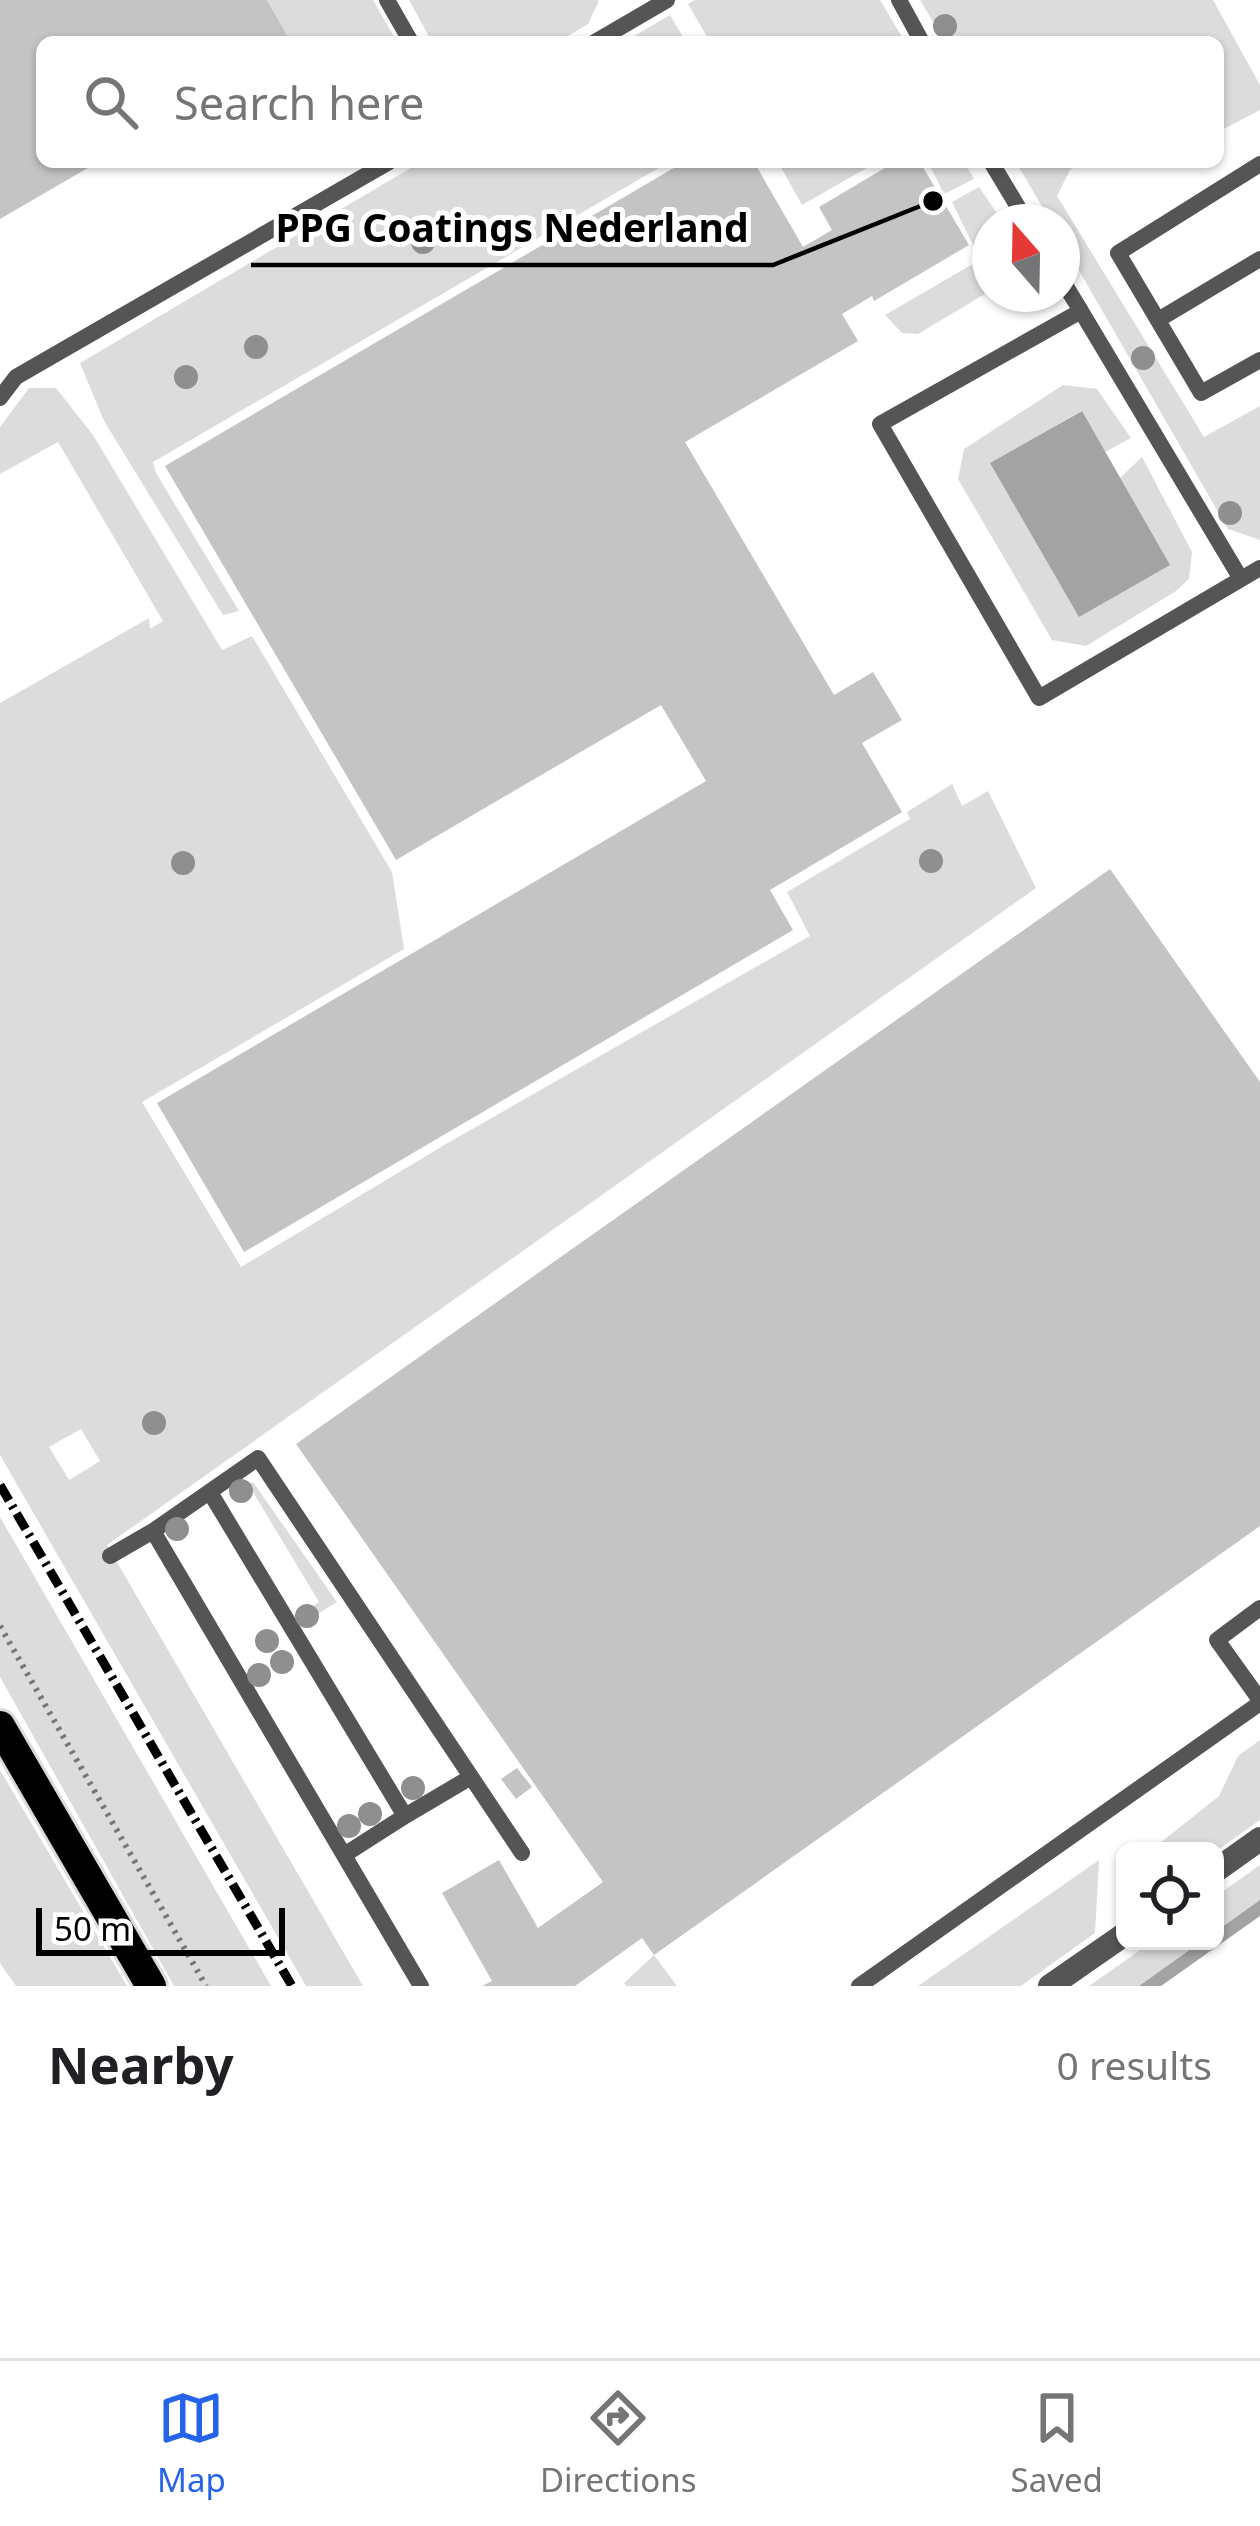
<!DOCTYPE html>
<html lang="en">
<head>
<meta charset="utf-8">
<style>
  :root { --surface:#fff; --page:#f6f6f6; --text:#202124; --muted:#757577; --line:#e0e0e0; --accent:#2563eb }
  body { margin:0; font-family:"Noto Sans",sans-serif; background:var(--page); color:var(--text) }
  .controls { position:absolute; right:36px; bottom:36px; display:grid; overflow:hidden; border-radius:18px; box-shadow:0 3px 9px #0004 }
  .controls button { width:108px; height:108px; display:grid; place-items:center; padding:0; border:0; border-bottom:3px solid var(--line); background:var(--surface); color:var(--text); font:60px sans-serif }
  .compass { position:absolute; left:972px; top:204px; width:108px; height:108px; border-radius:50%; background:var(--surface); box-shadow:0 3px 9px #0004; rotate:340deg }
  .scale { position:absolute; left:36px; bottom:30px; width:249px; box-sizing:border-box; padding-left:12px; border:6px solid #000; border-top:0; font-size:33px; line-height:42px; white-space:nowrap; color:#000; -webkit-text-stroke:9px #fff; paint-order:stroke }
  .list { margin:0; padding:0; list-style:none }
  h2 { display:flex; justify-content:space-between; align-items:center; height:156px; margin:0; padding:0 48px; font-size:51px }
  h2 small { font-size:39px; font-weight:400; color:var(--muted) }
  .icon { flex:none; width:66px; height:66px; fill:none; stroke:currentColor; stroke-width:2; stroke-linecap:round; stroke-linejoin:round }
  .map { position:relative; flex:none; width:1260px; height:1986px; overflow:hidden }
  .search { position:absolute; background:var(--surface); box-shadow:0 3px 9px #0004; left:36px; right:36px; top:36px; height:132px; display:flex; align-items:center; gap:30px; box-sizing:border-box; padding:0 42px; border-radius:18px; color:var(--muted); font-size:45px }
  .sheet { height:372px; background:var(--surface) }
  nav { display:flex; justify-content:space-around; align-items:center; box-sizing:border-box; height:168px; border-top:3px solid var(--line); background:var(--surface); font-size:33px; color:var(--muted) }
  nav a { display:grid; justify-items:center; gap:6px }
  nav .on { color:var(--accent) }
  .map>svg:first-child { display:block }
  .green { fill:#dcdcdc; fill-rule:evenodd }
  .water { fill:#a3a3a3 }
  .building { fill:#c4c4c4 }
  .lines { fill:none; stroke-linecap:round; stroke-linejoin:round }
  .primary-casing { stroke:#dbdbdb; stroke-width:36 }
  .path { stroke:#777; stroke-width:6; stroke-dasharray:3 6; stroke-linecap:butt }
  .lane { stroke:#555; stroke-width:16 }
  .street { stroke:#555; stroke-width:24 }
  .primary { stroke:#000; stroke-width:30 }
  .rail { stroke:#000; stroke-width:9; stroke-dasharray:18 6 3 6; stroke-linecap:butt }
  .tree { fill:#8f8f8f }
  .leader { fill:none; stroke:#000; stroke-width:4.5 }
  .callout-dot { fill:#000; stroke:#fff; stroke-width:4.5 }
  .callout-label { font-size:39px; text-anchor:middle; font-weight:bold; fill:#000; stroke:#fff; stroke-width:10; stroke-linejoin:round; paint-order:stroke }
</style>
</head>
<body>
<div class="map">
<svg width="1260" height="1986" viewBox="0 0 1260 1986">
  <rect width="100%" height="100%" fill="#fff"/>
  <path class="green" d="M267,0H373L397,42H376L372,36L361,42H291Z
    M409,0H598V3L588,24L558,42H432Z
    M695,0H880L905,42H710L688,4Z
    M920,0H1213L1260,85V110L1218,132V42H945Z
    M670,15L686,42H624Z
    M421,162H669L153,462L156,473L239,611L223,615L104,421L80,363Z
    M778,162H877L802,205Z
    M928,162H964L974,179L944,194Z
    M1016,162H1082L1070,170L1057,196L1204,437L1260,406V540L1228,529L1062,241V222H1051Z
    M979,187L1003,222H990V237L974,247L952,202Z
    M990,254V291L918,334L902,333L885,315Z
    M1063,385L1097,389L1131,438L1105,452L1081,411L991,463L1169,565L1120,478L1142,457L1192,552L1189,579L1176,591L1086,646L1052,640L958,479L964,449Z
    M29,388H56L93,435L222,650L252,636L392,872L404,949L142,1102L241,1267L446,1144L810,936L787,892L910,819L907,812L952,784L962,806L988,791L1036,888L107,1545L363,1986H306L0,1455V703L149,618L150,629L163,621L58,442L0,474V427ZM81,1429L100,1461L69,1480L49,1447Z
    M253,1482L337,1602L305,1622L300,1615L319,1602L253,1492L233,1500L230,1495Z
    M0,1517L271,1986H174L0,1677Z
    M1260,1740V1820L1215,1852L1150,1851L1219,1796L1238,1756Z
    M0,1770L127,1986H16L0,1963Z
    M1099,1860L1095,1933L1021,1986H918Z
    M1260,1865V1900L1215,1932V1897Z
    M1153,1941H1202L1139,1986H1089Z
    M654,1955L677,1986H626L624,1983Z"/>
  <path class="water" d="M1082,411L1170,565L1079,617L990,463Z
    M1260,1900V1916L1161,1986H1139L1202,1941H1215V1932Z"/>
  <path class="building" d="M0,0H267L291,42H42V162H98L0,219Z
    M684,162H754L803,247L832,230L819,207L895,162H920L969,245L874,301L872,296L842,314L858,341L685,442L834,695L873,672L902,720L862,743L902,812L770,890L793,930L244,1252L157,1103L706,781L661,705L396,860L165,466Z
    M1110,869L1260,1082V1526L654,1955L642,1938L575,1986H482L492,1981L442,1893L499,1860L538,1928L603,1882L296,1444Z
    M517,1768L532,1787L516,1799L501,1779Z"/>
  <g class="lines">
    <defs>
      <path id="primary" d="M0,1726L151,1986"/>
    </defs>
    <use href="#primary" class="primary-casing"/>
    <path class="path" d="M0,1626L206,1986"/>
    <path class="lane" d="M387,0L411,42
      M899,0L922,42
      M595,42L667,0
      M991,162L1027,222
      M1260,164L1118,253L1201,393L1260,360
      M1062,280L1081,311
      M1158,320L1260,259
      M0,398L16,377L389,162
      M1241,579L1081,311L880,424L1039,698L1260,568
      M211,1494L405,1816L344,1855
      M153,1531L258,1458L522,1853
      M110,1556L153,1531L421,1986
      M1260,1608L1217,1640L1260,1700
      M405,1816L471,1777
      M859,1986L1260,1703"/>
    <path class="street" d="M1215,1871L1260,1839
      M1050,1986L1125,1934"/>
    <use href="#primary" class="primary"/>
    <path class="rail" d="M0,1485L292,1986"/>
  </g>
  <g class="tree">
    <circle cx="945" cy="26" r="12"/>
    <circle cx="423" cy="242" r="12"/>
    <circle cx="256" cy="347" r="12"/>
    <circle cx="1143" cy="358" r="12"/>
    <circle cx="186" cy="377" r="12"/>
    <circle cx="1230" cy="513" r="12"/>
    <circle cx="931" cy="861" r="12"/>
    <circle cx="183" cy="863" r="12"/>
    <circle cx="154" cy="1423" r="12"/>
    <circle cx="241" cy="1491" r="12"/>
    <circle cx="177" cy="1529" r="12"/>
    <circle cx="307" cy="1616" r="12"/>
    <circle cx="267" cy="1641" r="12"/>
    <circle cx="282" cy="1662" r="12"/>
    <circle cx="259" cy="1675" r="12"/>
    <circle cx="413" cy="1788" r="12"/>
    <circle cx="370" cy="1814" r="12"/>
    <circle cx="349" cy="1826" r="12"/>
  </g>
  <path class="leader" d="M933 201L773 265H251"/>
  <circle class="callout-dot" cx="933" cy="201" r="12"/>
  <g class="callout-label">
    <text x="512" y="242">PPG Coatings Nederland</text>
  </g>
</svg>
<div class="controls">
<button><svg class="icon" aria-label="locate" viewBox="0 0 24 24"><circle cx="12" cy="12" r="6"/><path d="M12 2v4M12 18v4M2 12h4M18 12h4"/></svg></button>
</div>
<svg class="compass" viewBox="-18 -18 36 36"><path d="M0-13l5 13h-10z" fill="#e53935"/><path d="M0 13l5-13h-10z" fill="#757577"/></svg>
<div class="scale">50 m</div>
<div class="search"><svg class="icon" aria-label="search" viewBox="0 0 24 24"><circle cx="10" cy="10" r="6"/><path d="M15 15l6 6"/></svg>Search here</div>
</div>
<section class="sheet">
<h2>Nearby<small>0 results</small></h2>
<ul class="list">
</ul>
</section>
<nav>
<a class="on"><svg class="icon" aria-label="map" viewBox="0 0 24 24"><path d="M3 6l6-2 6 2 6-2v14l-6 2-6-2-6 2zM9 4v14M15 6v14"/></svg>Map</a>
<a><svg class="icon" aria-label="directions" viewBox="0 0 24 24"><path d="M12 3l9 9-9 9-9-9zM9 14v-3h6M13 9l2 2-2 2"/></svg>Directions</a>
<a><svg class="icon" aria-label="saved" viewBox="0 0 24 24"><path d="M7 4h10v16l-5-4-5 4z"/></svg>Saved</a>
</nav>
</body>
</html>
